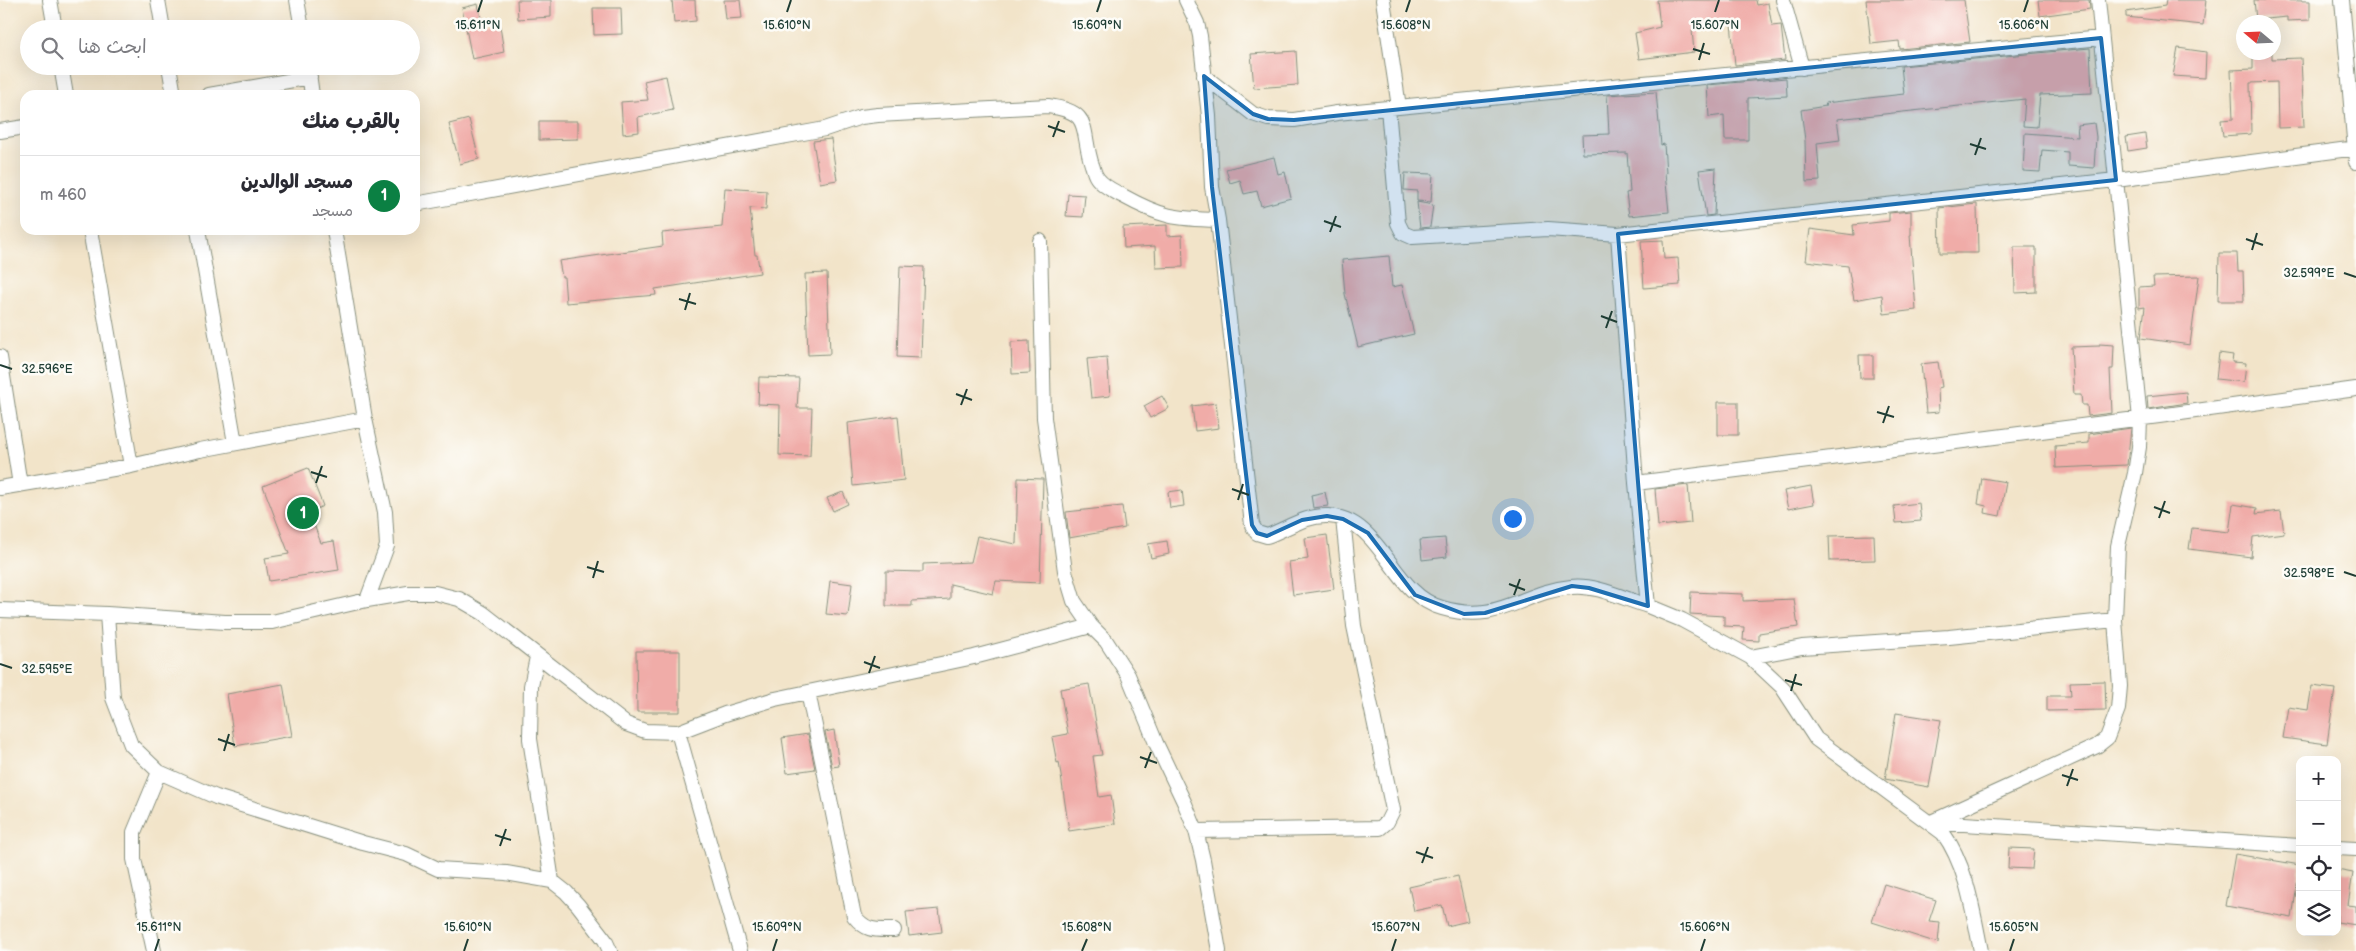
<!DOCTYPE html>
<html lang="ar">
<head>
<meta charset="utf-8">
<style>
  :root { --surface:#fff; --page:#f2f2f3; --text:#2b2b33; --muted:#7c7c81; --line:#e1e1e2; --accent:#0b8043 }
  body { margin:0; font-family:"Balsamiq Sans","Playpen Sans Arabic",sans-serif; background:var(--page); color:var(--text); direction:rtl }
  .controls { position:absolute; right:15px; bottom:15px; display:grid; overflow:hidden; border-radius:10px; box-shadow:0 5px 20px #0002 }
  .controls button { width:45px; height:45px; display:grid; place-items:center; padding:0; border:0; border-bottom:1px solid var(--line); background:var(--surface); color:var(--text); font:25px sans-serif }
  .compass { position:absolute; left:2236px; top:15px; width:45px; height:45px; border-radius:50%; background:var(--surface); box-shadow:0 5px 20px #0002; rotate:289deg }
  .you { position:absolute; left:1512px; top:518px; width:18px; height:18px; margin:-12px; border:4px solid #fff; border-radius:50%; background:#1a73e8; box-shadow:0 0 0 8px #1a73e833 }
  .badge { display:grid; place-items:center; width:32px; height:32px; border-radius:50%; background:var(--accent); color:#fff; font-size:16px; font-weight:700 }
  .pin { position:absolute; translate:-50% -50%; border:2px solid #fff; box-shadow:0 1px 5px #0006 }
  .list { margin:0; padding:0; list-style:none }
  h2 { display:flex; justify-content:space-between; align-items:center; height:65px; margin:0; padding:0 20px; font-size:21px }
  h2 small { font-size:16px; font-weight:400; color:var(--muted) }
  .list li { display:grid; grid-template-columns:32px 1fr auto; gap:15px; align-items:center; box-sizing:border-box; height:80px; padding:0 20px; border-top:1px solid var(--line) }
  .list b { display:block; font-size:19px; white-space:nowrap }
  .list p { margin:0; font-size:16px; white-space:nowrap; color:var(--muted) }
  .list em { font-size:16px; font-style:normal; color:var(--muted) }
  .icon { flex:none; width:28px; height:28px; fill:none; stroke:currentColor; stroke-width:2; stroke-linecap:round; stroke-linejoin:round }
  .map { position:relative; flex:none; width:2356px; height:951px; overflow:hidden; direction:ltr }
  .search { position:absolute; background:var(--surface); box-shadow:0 5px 20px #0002; left:20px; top:20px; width:400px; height:55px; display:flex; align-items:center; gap:12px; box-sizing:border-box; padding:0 18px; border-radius:28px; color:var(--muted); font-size:19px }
  .panel { position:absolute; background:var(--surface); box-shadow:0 5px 20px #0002; left:20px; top:90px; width:400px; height:145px; border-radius:15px; direction:rtl }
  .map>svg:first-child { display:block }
  .building { fill:#f0aca8 }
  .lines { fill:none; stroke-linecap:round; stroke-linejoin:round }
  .street-casing { stroke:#88907e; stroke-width:16 }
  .street { stroke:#fff; stroke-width:14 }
  .marked { fill:#1f6fb2; fill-opacity:0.2; stroke:#1f6fb2; stroke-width:4; stroke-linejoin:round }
  .ticks { fill:none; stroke:#1f3d34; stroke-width:2 }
  .ticks-label { font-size:12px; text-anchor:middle; fill:#1f3d34; stroke:#fdfcf7; stroke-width:5; stroke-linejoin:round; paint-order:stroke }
</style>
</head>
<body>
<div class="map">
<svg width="2356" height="951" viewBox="0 0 2356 951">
  <rect width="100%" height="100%" fill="#fdfcf7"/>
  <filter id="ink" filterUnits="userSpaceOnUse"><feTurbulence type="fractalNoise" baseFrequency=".02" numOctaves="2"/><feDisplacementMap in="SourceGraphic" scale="10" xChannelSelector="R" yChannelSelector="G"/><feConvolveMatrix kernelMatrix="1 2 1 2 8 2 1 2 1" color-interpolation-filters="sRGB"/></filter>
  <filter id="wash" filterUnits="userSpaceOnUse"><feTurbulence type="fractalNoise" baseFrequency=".0096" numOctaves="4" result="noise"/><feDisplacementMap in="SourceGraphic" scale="20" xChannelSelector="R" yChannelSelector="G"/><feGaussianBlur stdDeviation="1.12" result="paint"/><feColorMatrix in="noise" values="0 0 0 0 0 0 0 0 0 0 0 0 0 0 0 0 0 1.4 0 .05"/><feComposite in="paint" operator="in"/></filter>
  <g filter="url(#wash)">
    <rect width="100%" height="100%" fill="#f2e4c9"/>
    <g id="blocks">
      <path class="building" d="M517,0H551V17L518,19Z
        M672,0H695L696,21L674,23Z
        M724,0H740L742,18L726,19Z
        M1657,0H1756L1757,5L1768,3L1772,26L1781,25L1785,60L1735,65L1731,23L1692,30L1694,52L1639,59L1635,33L1660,27Z
        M1866,0H1964L1970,42L1900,49L1899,41L1871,44Z
        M2038,0H2089L2090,9L2040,16Z
        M2166,0H2206L2203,25L2126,17V12L2165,6Z
        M2254,0L2310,1V20L2287,21V17L2256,20Z
        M478,4L482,23L499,20L504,52L472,59L462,8Z
        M593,8H621L622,34L594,35Z
        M2090,48L2092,93L2040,95L2037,127L2023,126L2025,99L1837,119L1840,140L1817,143L1820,181L1806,182L1805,140L1801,110L1826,106L1825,103L1904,94L1901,66Z
        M2178,48L2206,52L2205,78L2173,76Z
        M1296,51L1298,85L1254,88L1251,54Z
        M2253,52H2272V59L2301,58L2304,127L2278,128L2277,82L2250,83L2251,134L2223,136L2221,120L2233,119L2231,70L2253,69Z
        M666,76L673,110L638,117L639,132L623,134L621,102L648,100L644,81Z
        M1786,78L1787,96L1748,98V140H1725L1724,115L1709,117L1707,85Z
        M1656,92L1661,145L1664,144L1666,173H1665L1669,212L1629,216L1626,193L1630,192L1627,153L1583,154L1582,135L1609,134L1607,95Z
        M469,119L479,159L460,164L449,124Z
        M539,121H578V139L539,140Z
        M2094,123L2096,137L2094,168L2068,166V152L2042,150L2040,172L2023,171L2025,133L2078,137L2077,125Z
        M2145,134L2147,148L2128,151L2126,137Z
        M831,139L837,180L820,183L813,141Z
        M1274,157L1278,174L1285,172L1291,198L1261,206L1257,191L1244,194L1240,180L1230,183L1226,169Z
        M1716,168L1714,215L1706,216L1699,170Z
        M1405,173L1433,174L1431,202L1417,201V191L1404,190Z
        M725,188L767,191L766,209L750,208L755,255H757L760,273L655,289L656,295L566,303L564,277H562L559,261L663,246L662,233L722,227Z
        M1068,194L1085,195L1083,217L1066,216Z
        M1417,202L1433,205L1430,227L1420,228Z
        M1977,204L1978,253H1940L1939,208Z
        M1911,211V235H1910L1916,310L1884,314L1882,295L1854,300L1848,266L1806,261L1810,229L1854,235L1853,225L1889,221V213Z
        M1167,225V236L1182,235L1183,267L1156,268L1155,246L1124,248L1123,227Z
        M1663,240L1664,259L1678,258L1680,285L1644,288L1641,241Z
        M2014,247H2036V292L2015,293Z
        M2219,253H2237L2238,271H2243L2244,301H2218Z
        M1389,256L1392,287L1402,285L1414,334L1358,347L1345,294L1342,260Z
        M900,266L924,267L921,358L897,357Z
        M827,273L830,354L808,355L805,274Z
        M2199,276L2190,345L2141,338L2145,307L2139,308V287L2154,286L2153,277Z
        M1029,341L1030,373L1012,374L1011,342Z
        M2099,344L2114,345L2113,369H2110L2112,413L2088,416L2087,405H2082L2081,395H2074L2071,347L2099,346Z
        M2219,353L2233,355L2232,362L2246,363L2244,382L2216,379Z
        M1859,355H1873V378H1860Z
        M1107,357L1110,396L1091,398L1087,359Z
        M1938,362L1942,387L1938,388L1939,412L1926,413L1921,364Z
        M759,377L799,378L797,408H812L810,456L779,455L780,405L758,404Z
        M2186,392L2187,403L2148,409L2147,396Z
        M1162,396L1169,408L1150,418L1144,406Z
        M1718,402H1738V435H1718Z
        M1216,403L1219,428L1195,431L1192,406Z
        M898,416L904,480L853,486L848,423Z
        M2131,428L2127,465L2056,468L2055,446L2089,443V434Z
        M308,468L323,506L309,512L321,543L334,541L339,570L269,581L265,558L289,554L263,486Z
        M1018,478L1043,479L1040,583L996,581L993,594L950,584V599L912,601V606H886V571L923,572V564L971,562L977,536L1016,544Z
        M1982,478L2006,482L2000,516L1985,513L1986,506L1978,504Z
        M1688,485L1691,523L1658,526L1655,489Z
        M1811,486L1814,504L1788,509L1784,491Z
        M1182,490L1184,506L1170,508L1168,492Z
        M843,492L848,504L833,511L827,498Z
        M1325,492L1328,506L1313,508L1311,495Z
        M1919,503L1921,521L1896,523L1894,506Z
        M2233,504L2257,508L2256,514L2281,511L2284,533L2253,537L2251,557L2189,549L2192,528L2229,532Z
        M1122,506L1125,528L1069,538L1066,512Z
        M1327,535L1334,589L1293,595L1289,562L1308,559L1305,538Z
        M1874,535L1875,560L1830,561L1829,536Z
        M1445,538L1447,557L1422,560L1420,540Z
        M1167,541L1169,554L1151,558L1148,544Z
        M830,581L852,584L848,616L826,614Z
        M1691,592L1743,594V601L1794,599L1798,627L1759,633V641L1743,640L1744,627L1724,626V616L1690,614Z
        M636,651H680V712H637Z
        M2105,681L2106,710L2047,711V696H2071L2070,682Z
        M283,684L292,736L235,746L227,694Z
        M1089,684L1102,755L1093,756L1099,797L1111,795L1115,824L1069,831L1059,762L1057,763L1052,737L1068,734L1060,689Z
        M2312,686L2335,689L2327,744L2283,738L2288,707L2308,710Z
        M1896,713L1941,720L1929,787L1885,779Z
        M834,730L839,766L832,767L825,732Z
        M808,734L815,769L787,773L782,738Z
        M2009,848L2034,849L2032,869L2008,868Z
        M2235,854L2300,865L2292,918L2226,906Z
        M2337,870L2353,873L2348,905L2356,906V925L2337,922Z
        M1458,876L1468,921L1447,926L1442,905L1414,911L1409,887Z
        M1884,884L1936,900L1929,921L1940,922L1938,943L1872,922Z
        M939,909L942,932L909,936L906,912Z"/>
    </g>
  </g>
  <g filter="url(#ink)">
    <use href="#blocks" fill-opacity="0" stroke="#88907e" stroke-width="1"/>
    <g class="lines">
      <defs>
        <path id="street" d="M50,0L55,29
          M158,0L163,29
          M297,0L302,29
          M1186,0L1197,23L1200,36L1209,116L1212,187L1218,220L1252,525L1257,533L1267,536C1287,529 1305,515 1328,516C1382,518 1391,594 1442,608C1500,625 1520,592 1571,587C1596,584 1624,599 1648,606
          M1383,0L1399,107
          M1783,0L1802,68
          M2342,0L2356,162
          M61,66L66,95
          M169,66L174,95
          M308,66L312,95
          M1204,76L1253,114L1268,119L1294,120L1337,113L1388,108L1398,223L1403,233L1412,237L1548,229L1618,234L2116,180L2356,148
          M209,95L310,77
          M1388,108L2101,38
          M0,131L25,127
          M415,204L825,129L861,117L878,115L1048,106C1094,112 1080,129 1092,165C1094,170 1094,175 1098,179C1104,187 1114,191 1123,196C1161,217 1175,219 1218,220
          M90,230L131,466
          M198,230L235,443
          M334,230L365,419L385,512L387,546L367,600
          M1618,234L1636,483L1648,606L1682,620L1750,657L1782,687L1816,739L1943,833C1967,866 1973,912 1981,951
          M1040,241L1044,418L1065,571L1074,601L1091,626L1106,641L1128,675L1156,743L1185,804L1196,831L1203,860L1219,951
          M0,357L20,485
          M1636,483L2159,416L2356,389
          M0,488L131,466L200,450L365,419
          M0,610L107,614L225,622H272L367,600L408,593H435L459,599L483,613L626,724L645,731L678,732L725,714L775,699L974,657L1091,626
          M107,614L113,698L131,745L159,772L216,797L363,843L406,854L438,869L506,873L552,881L566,892L578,905L605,940L610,951
          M537,657L531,686L530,739L552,881
          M1750,657L1802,647L1949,637L2115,620
          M808,692L854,916C867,932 875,930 894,930
          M678,732L740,951
          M1931,822L2097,746L2107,738L2118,709L2120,686L2115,620L2118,546L2135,473L2139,447L2140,419L2098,0
          M1934,822L2300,846
          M1196,831L1380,828L1387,822L1393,810L1354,626L1343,519
          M2337,848L2356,849
          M154,951L134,859V832L159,772"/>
      </defs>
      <use href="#street" class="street-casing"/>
      <use href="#street" class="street"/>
    </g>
  </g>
  <path class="marked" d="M2101,38L2116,180L1618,234L1648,606L1589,588L1572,586L1485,613L1464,614L1415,595L1368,533L1343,519L1327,516L1302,520L1267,536L1257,533L1252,525L1212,187L1204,76L1253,114L1268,119L1294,120Z"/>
  <path class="ticks" d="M478,12L482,0M787,12L791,0M1097,12L1101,0M1406,12L1410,0M1715,12L1719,0M2024,12L2028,0M1693,49L1710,54M1699,60L1704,43M1048,126L1065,132M1053,137L1059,121M1970,144L1986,149M1975,155L1981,138M1324,221L1341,227M1330,232L1336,216M2246,239L2263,245M2252,250L2257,233M2344,273L2356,277M679,299L696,304M685,310L690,293M1601,316L1617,322M1606,328L1612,311M0,365L12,369M956,394L972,400M961,405L967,389M1877,412L1894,417M1883,423L1889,406M311,472L327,477M316,483L322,466M1232,489L1249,495M1238,500L1243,484M2154,507L2170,513M2159,518L2165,501M587,567L604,572M2344,572L2356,576M593,578L598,561M1509,584L1525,590M1514,595L1520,579M864,662L880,668M0,664L12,668M869,673L875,656M1785,680L1802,685M1791,691L1796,674M218,739L235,745M224,751L229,734M1140,757L1157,763M1145,768L1151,752M2062,775L2078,780M2067,786L2073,769M495,835L511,840M500,846L506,829M1416,852L1433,858M1422,863L1428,847M155,951L159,939M464,951L468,939M773,951L777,939M1082,951L1087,939M1392,951L1396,939M1701,951L1705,939M2010,951L2014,939"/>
  <g class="ticks-label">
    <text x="478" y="29">15.611°N</text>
    <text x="787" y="29">15.610°N</text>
    <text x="1097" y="29">15.609°N</text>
    <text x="1406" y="29">15.608°N</text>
    <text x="1715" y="29">15.607°N</text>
    <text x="2024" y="29">15.606°N</text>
    <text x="2309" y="277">32.599°E</text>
    <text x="47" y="373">32.596°E</text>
    <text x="2309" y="577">32.598°E</text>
    <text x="47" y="673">32.595°E</text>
    <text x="159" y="931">15.611°N</text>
    <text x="468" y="931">15.610°N</text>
    <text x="777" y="931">15.609°N</text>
    <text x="1087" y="931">15.608°N</text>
    <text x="1396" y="931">15.607°N</text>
    <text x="1705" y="931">15.606°N</text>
    <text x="2014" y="931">15.605°N</text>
  </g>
</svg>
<div class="controls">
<button>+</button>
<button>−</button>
<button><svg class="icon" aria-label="locate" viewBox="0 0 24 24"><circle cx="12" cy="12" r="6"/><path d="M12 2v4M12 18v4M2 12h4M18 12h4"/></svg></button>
<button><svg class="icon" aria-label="layers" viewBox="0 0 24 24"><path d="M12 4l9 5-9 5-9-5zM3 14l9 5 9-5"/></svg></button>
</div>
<svg class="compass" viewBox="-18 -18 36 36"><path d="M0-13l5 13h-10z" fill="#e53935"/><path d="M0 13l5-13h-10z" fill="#7c7c81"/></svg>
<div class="you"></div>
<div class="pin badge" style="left:303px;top:513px">1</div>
<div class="search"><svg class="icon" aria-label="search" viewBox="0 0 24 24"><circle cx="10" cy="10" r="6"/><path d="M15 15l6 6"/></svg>ابحث هنا</div>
<section class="panel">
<h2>بالقرب منك<small></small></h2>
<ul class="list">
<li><span class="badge">1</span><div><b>مسجد الوالدين</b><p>مسجد</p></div><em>460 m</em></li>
</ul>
</section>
</div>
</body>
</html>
